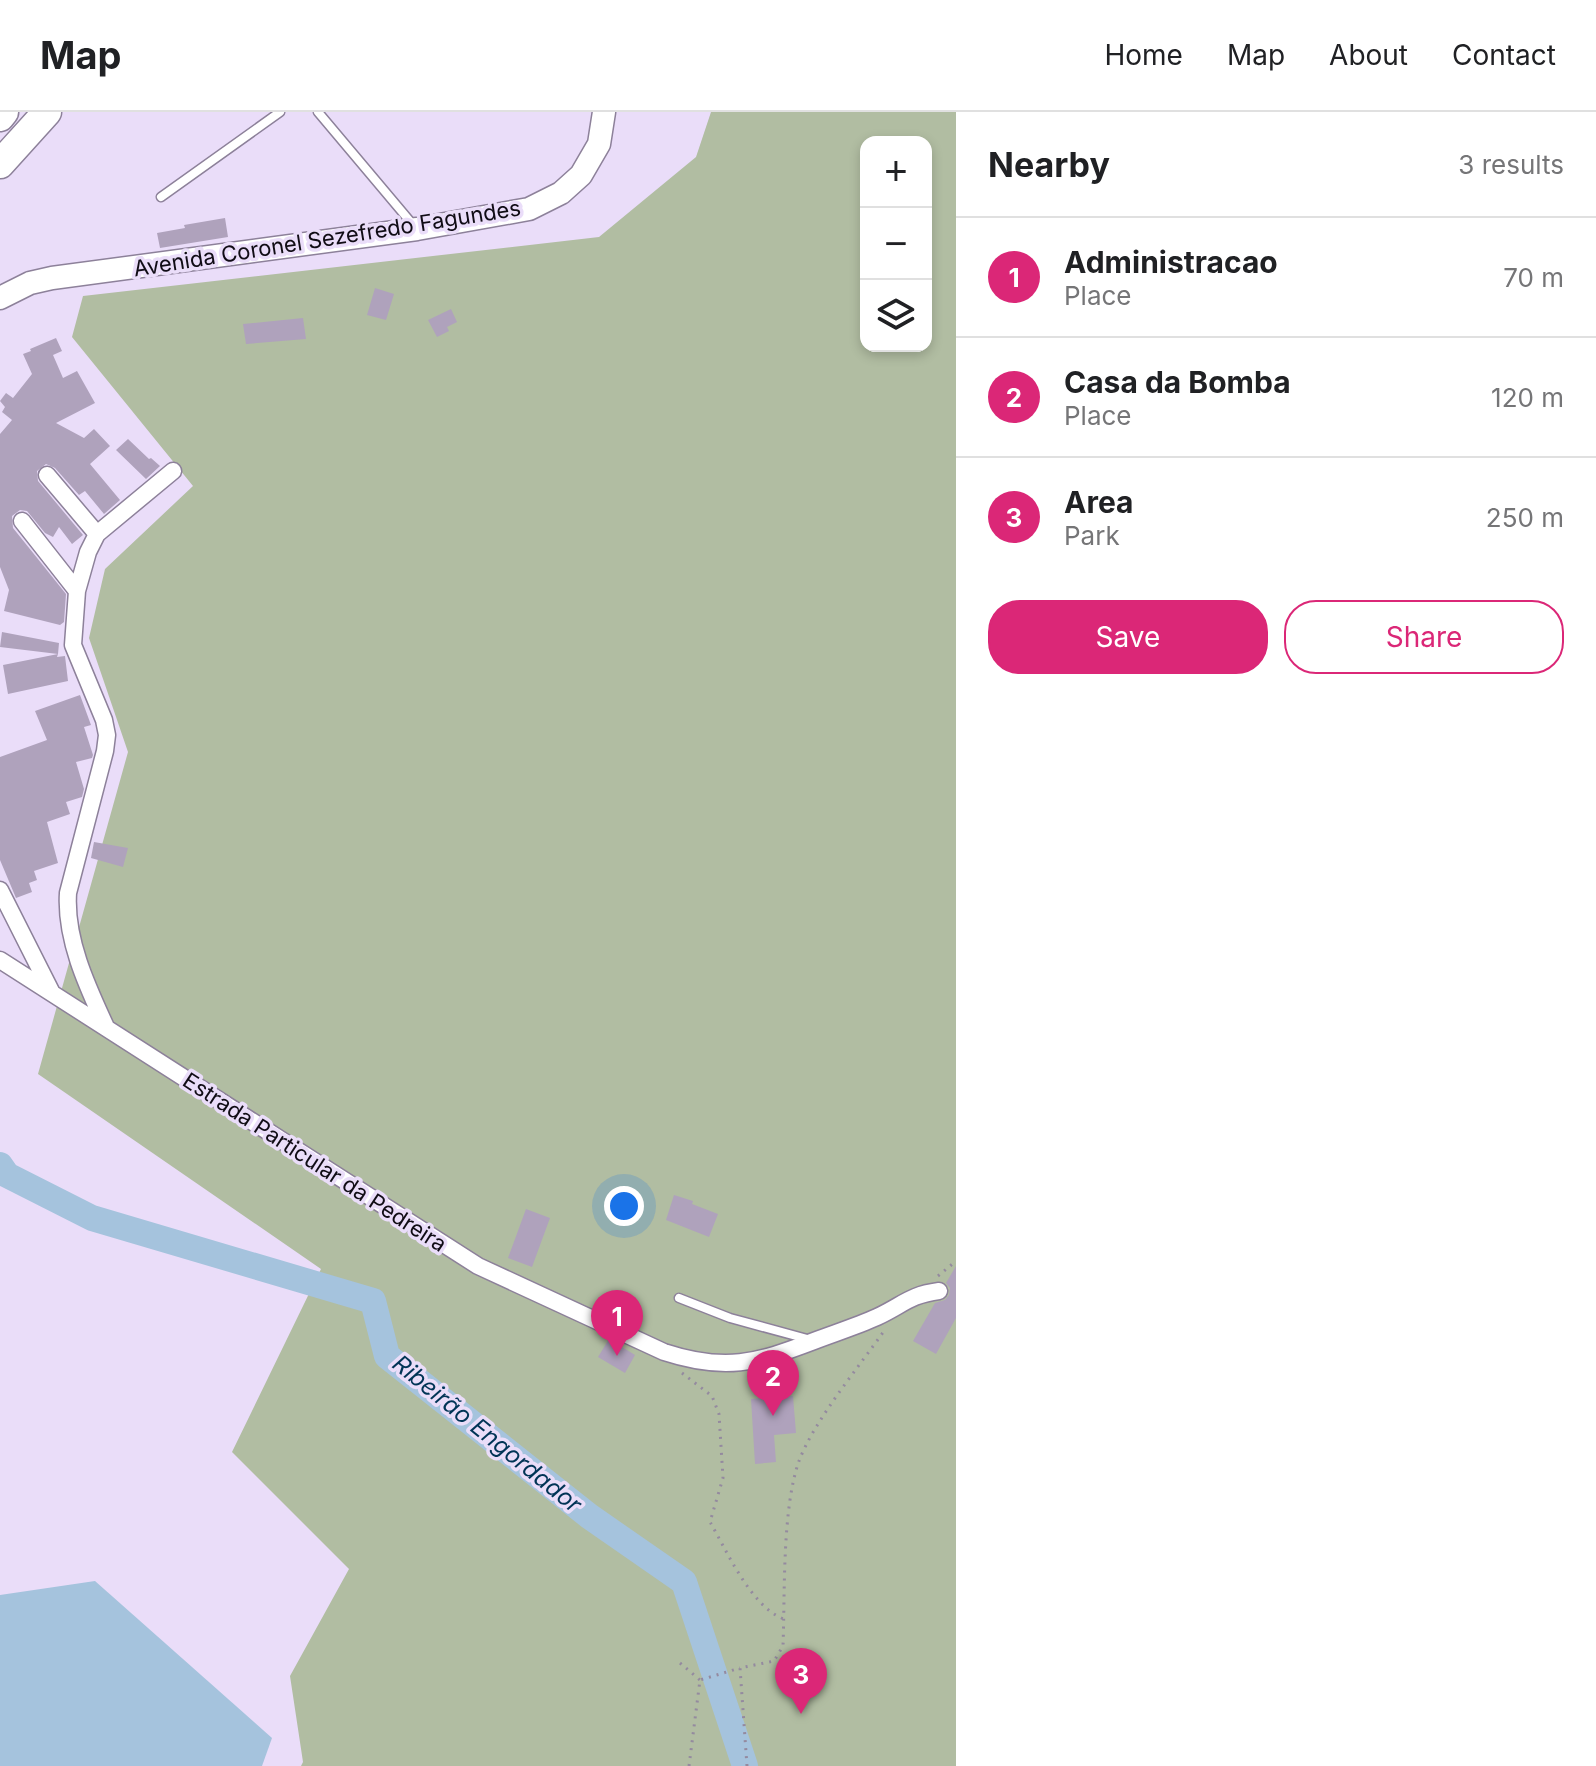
<!DOCTYPE html>
<html lang="en">
<head>
<meta charset="utf-8">
<style>
  :root { --surface:#fff; --page:#f2f2f2; --text:#202124; --muted:#757577; --line:#e0e0e0; --accent:#db2777 }
  body { margin:0; font-family:Inter,sans-serif; background:var(--page); color:var(--text) }
  .controls { position:absolute; right:24px; top:24px; display:grid; overflow:hidden; border-radius:16px; box-shadow:0 4px 12px #0003 }
  .controls button { width:72px; height:72px; display:grid; place-items:center; padding:0; border:0; border-bottom:2px solid var(--line); background:var(--surface); color:var(--text); font:40px sans-serif }
  .you { position:absolute; left:624px; top:1094px; width:28px; height:28px; margin:-20px; border:6px solid #fff; border-radius:50%; background:#1a73e8; box-shadow:0 0 0 12px #1a73e833 }
  .badge { display:grid; place-items:center; width:52px; height:52px; border-radius:50%; background:var(--accent); color:#fff; font-size:26px; font-weight:700 }
  .pin { position:absolute; translate:-50% -66px; filter:drop-shadow(0 2px 4px #0008) }
  .pin::after { content:''; position:absolute; top:42px; width:28px; height:24px; background:inherit; clip-path:polygon(0 0,100% 0,50% 100%) }
  .list { margin:0; padding:0; list-style:none }
  h2 { display:flex; justify-content:space-between; align-items:center; height:104px; margin:0; padding:0 32px; font-size:34px }
  h2 small { font-size:26px; font-weight:400; color:var(--muted) }
  .list li { display:grid; grid-template-columns:52px 1fr auto; gap:24px; align-items:center; box-sizing:border-box; height:120px; padding:0 32px; border-top:2px solid var(--line) }
  .list b { display:block; font-size:30px; white-space:nowrap }
  .list p { margin:0; font-size:26px; white-space:nowrap; color:var(--muted) }
  .list em { font-size:26px; font-style:normal; color:var(--muted) }
  .actions { display:flex; gap:16px; padding:24px 32px }
  .actions a { flex:1; padding:18px 0; border:2px solid var(--accent); border-radius:32px; text-align:center; font-size:28px; color:var(--accent) }
  .actions .main { background:var(--accent); color:#fff }
  .icon { flex:none; width:44px; height:44px; fill:none; stroke:currentColor; stroke-width:2; stroke-linecap:round; stroke-linejoin:round }
  .map { position:relative; flex:none; width:956px; height:1654px; overflow:hidden }
  header { display:flex; align-items:center; gap:48px; box-sizing:border-box; height:112px; padding:0 40px; background:var(--surface); border-bottom:2px solid var(--line) }
  header strong { font-size:38px }
  nav { display:flex; gap:44px; margin-inline-start:auto; font-size:28px }
  main { display:flex }
  aside { flex:1; background:var(--surface) }
  .map>svg:first-child { display:block }
  .green { fill:#b1bda2; fill-rule:evenodd }
  .water { fill:#a5c3dd }
  .lines { fill:none; stroke-linecap:round; stroke-linejoin:round }
  .river { stroke:#a5c3dd; stroke-width:26 }
  .building { fill:#afa2bc }
  .lane-casing { stroke:#8d819a; stroke-width:11 }
  .street-casing { stroke:#8d819a; stroke-width:19 }
  .secondary-casing { stroke:#8d819a; stroke-width:25 }
  .highway-casing { stroke:#8d819a; stroke-width:31 }
  .path { stroke:#948a9f; stroke-width:3; stroke-dasharray:2 6; stroke-linecap:butt }
  .lane { stroke:#fff; stroke-width:8 }
  .street { stroke:#fff; stroke-width:16 }
  .secondary { stroke:#fff; stroke-width:22 }
  .highway { stroke:#fff; stroke-width:28 }
  .labels { text-anchor:middle; stroke-width:7; stroke-linejoin:round; paint-order:stroke }
  .street-label { font-size:22px; fill:#100c15; stroke:#eaddf9 }
  .water-label { font-size:24px; font-style:italic; fill:#003456; stroke:#eaddf9 }
</style>
</head>
<body>
<header>
<strong>Map</strong>
<nav><a>Home</a><a>Map</a><a>About</a><a>Contact</a></nav>
</header>
<main>
<div class="map">
<svg width="956" height="1654" viewBox="0 0 956 1654">
  <rect width="100%" height="100%" fill="#eaddf9"/>
  <path class="green" d="M711,0H956V1654H301L303,1650L290,1564L349,1457L232,1340L321,1157L38,962L128,640L89,526L105,457L193,374L72,225L83,184L599,125L696,45ZM866,30H926V234H866Z"/>
  <path class="water" d="M95,1469L272,1626L262,1654H0V1483Z"/>
  <g class="lines">
    <path class="river" d="M0,1053L7,1063L92,1106L373,1189L387,1244L589,1404L684,1470L745,1654"/>
  </g>
  <path class="building" d="M225,106L228,125L160,136L157,121L185,116L184,113Z
    M375,176L394,182L386,208L367,203Z
    M451,197L457,210L447,215L449,219L437,225L428,208Z
    M303,206L306,227L246,232L243,212Z
    M56,226L62,239L53,243L63,266L77,259L95,291L56,311L84,326L94,317L110,334L90,352L120,388L104,402L85,379L79,383L55,356L46,352L37,359L38,369L83,423L72,432L59,415L53,425L45,421L27,399L20,398L12,404L13,416L66,482L64,510L60,513L4,499L9,478L0,455V322L12,308L2,300L5,295L0,289L6,281L13,286L32,262L23,242L31,239L30,237Z
    M128,327L149,347L151,346L160,354L146,367L116,338Z
    M2,520L59,531L58,542L0,535Z
    M58,542L57,545L65,544L68,569L8,582L3,553Z
    M80,583L91,613L84,615L93,643L92,646L76,650L84,677L82,685L66,690L70,702L47,710L58,751L34,759L37,768L29,771L32,780L16,786L0,748V645L47,628L35,599Z
    M94,730L128,736L123,755L91,746Z
    M674,1083L693,1089L692,1092L718,1102L709,1125L666,1108Z
    M526,1097L550,1106L532,1155L508,1146Z
    M956,1154V1206L936,1242L913,1229L935,1191L945,1188L949,1183L950,1176L946,1171Z
    M609,1227L635,1243L625,1261L598,1245Z
    M793,1284L796,1321L774,1323L776,1350L755,1352L751,1287Z"/>
  <g class="lines">
    <defs>
      <path id="lane" d="M318,0L414,114
        M161,85L280,0
        M679,1186L730,1206L811,1228"/>
      <path id="street" d="M47,363L97,422
        M22,409L77,479
        M0,778L52,881
        M0,848L478,1154L664,1240C725,1260 756,1251 814,1229C835,1221 857,1214 877,1205C903,1193 909,1183 939,1179
        M106,915C87,874 65,827 68,781L105,639L107,623L104,608L73,533L77,479L88,440L97,422L173,359"/>
      <path id="secondary" d="M0,186L30,171L52,166L417,117L529,97L561,81L581,63L599,32L604,0"/>
      <path id="highway" d="M0,5L4,0
        M0,52L47,0"/>
    </defs>
    <use href="#lane" class="lane-casing"/>
    <use href="#street" class="street-casing"/>
    <use href="#secondary" class="secondary-casing"/>
    <use href="#highway" class="highway-casing"/>
    <path class="path" d="M938,1164L956,1149
      M682,1261L712,1284L719,1302L723,1366L710,1410C727,1439 751,1495 784,1507
      M680,1551L700,1568
      M689,1654L700,1568L740,1556
      M747,1654L740,1556L774,1549L783,1534C785,1481 782,1397 799,1349C814,1309 858,1256 884,1219"/>
    <use href="#lane" class="lane"/>
    <use href="#street" class="street"/>
    <use href="#secondary" class="secondary"/>
    <use href="#highway" class="highway"/>
  </g>
  <g class="labels">
    <g class="street-label">
      <text transform="translate(327 126) rotate(-9)" y="8">Avenida Coronel Sezefredo Fagundes</text>
      <text transform="translate(315 1050) rotate(33)" y="8">Estrada Particular da Pedreira</text>
    </g>
    <g class="water-label">
      <text transform="translate(487 1322) rotate(39)" y="8">Ribeirão Engordador</text>
    </g>
  </g>
</svg>
<div class="controls">
<button>+</button>
<button>−</button>
<button><svg class="icon" aria-label="layers" viewBox="0 0 24 24"><path d="M12 4l9 5-9 5-9-5zM3 14l9 5 9-5"/></svg></button>
</div>
<div class="you"></div>
<div class="pin badge" style="left:617px;top:1244px">1</div>
<div class="pin badge" style="left:773px;top:1304px">2</div>
<div class="pin badge" style="left:801px;top:1602px">3</div>
</div>
<aside>
<h2>Nearby<small>3 results</small></h2>
<ul class="list">
<li><span class="badge">1</span><div><b>Administracao</b><p>Place</p></div><em>70 m</em></li>
<li><span class="badge">2</span><div><b>Casa da Bomba</b><p>Place</p></div><em>120 m</em></li>
<li><span class="badge">3</span><div><b>Area</b><p>Park</p></div><em>250 m</em></li>
</ul>
<div class="actions"><a class="main">Save</a><a>Share</a></div>
</aside>
</main>
</body>
</html>
